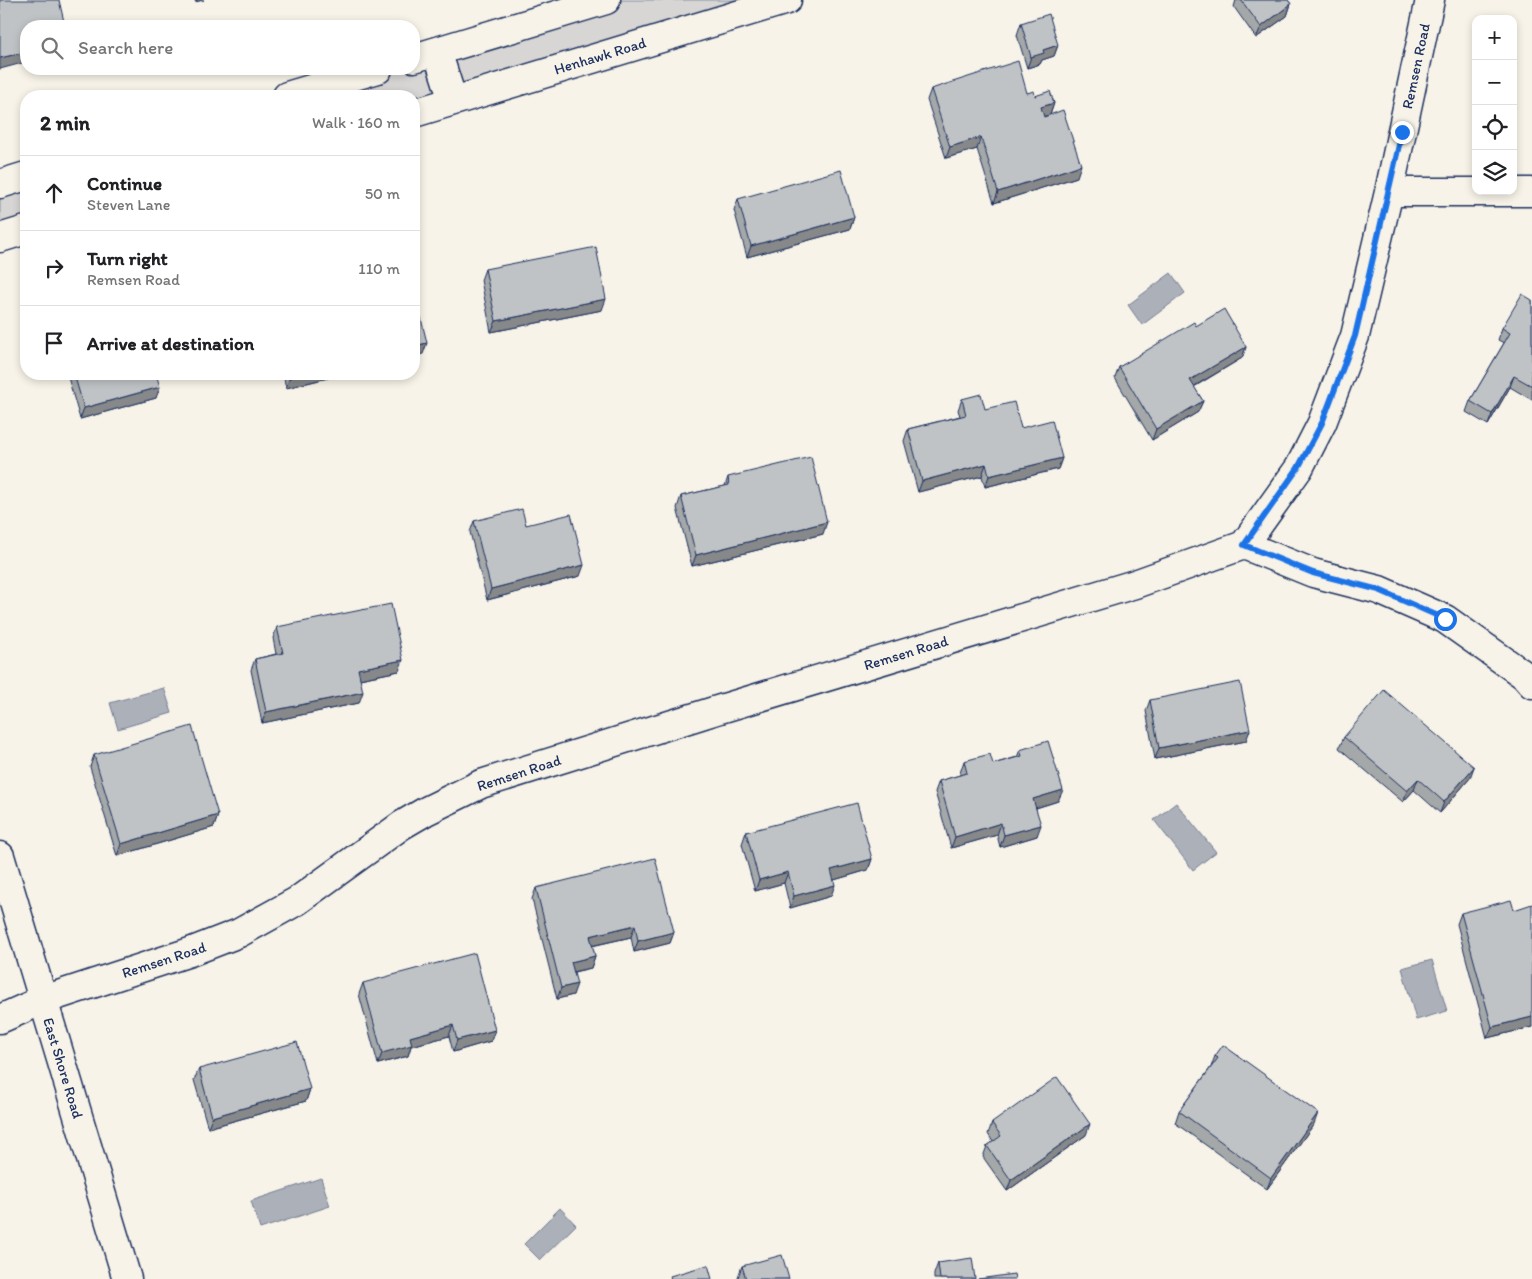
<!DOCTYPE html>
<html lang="en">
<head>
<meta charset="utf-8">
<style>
  :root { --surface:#fff; --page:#f6f6f6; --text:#202124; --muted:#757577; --line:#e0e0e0 }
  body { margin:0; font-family:Itim,sans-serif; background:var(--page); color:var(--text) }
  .controls { position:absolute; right:15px; top:15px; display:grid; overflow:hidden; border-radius:10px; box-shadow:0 2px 8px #0003 }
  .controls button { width:45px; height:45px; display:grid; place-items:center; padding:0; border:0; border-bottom:1px solid var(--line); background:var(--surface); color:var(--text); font:25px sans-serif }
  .stop { position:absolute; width:15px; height:15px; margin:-11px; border:4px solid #1a73e8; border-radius:50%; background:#fff }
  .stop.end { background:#1a73e8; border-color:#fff; box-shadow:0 1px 5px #0008 }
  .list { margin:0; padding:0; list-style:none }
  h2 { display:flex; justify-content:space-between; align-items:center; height:65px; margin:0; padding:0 20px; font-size:21px }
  h2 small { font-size:16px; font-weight:400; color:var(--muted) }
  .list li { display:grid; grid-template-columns:32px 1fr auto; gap:15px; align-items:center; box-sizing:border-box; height:75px; padding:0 20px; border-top:1px solid var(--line) }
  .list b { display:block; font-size:19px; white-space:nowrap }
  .list p { margin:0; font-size:16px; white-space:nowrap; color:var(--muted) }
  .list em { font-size:16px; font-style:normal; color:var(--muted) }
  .icon { flex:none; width:28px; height:28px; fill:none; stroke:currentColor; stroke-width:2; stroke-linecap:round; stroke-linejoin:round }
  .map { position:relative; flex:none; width:1532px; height:1279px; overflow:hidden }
  .search { position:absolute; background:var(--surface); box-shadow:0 2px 8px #0003; left:20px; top:20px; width:400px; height:55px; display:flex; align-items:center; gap:12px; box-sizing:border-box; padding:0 18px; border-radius:20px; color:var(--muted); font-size:19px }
  .panel { position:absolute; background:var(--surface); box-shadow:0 2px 8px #0003; left:20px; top:90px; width:400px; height:290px; border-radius:20px }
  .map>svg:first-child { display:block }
  .green { fill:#d7d6d4; stroke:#798299 }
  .water { fill:#acb0b9; stroke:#727c95 }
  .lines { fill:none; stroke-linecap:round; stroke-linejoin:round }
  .minor-casing { stroke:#1b2f5e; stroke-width:31 }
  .major-casing { stroke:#1b2f5e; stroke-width:31 }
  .minor { stroke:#f7f3e8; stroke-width:28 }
  .major { stroke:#f7f3e8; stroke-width:28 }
  .wall { fill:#a5a8a9; stroke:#1b2f5e }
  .shaded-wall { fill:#86888a; stroke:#1b2f5e }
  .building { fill:#c0c3c5; stroke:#1b2f5e }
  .route { stroke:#1a73e8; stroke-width:6 }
  .labels { text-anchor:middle; stroke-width:5; stroke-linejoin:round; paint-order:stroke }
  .street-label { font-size:15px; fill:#1b2f5e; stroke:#f7f3e8 }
</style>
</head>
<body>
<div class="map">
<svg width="1532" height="1279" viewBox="0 0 1532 1279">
  <rect width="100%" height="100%" fill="#f7f3e8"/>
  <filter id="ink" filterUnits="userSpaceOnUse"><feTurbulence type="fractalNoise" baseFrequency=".02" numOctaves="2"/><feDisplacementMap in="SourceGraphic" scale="10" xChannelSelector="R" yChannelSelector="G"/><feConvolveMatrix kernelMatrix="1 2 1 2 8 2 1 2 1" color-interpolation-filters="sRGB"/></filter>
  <g filter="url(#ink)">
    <path class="green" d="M606,0H787L414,113V96H287L378,69H414Z
      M26,176V230L0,238V184Z"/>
    <path class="water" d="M1171,273L1185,293L1142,325L1128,305Z
      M164,688L172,713L118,729L110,703Z
      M1176,803L1216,852L1193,870L1154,820Z
      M1432,960L1447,1011L1416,1020L1402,968Z
      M321,1178L330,1206L260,1229L251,1201Z
      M560,1208L576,1225L540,1260L524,1244Z"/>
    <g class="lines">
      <defs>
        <path id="minor" d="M437,51L453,101
          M414,58L606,0
          M287,96L378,69
          M414,113L787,0
          M0,184L26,176
          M1389,192H1532
          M0,238L26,230
          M1244,545L1313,573L1379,590L1445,619L1524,675L1532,684
          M0,1019L43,1000L190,952L239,933L297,901L402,825L426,811L481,784L717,710L1135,584L1244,545L1299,468L1322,423L1355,336L1389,192L1430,0"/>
        <path id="major" d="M0,856L127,1279"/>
      </defs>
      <use href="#minor" class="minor-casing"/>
      <use href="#major" class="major-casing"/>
      <use href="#minor" class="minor"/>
      <use href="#major" class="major"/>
    </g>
    <path class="wall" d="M1236,0H1288L1291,4L1287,16L1256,38L1234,7Z
      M1021,23L1058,45L1054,56L1042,60L1040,64L1027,68L1017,35Z
      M931,89L1027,93L1054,103L1050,115L1077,177L994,203L977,149L946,158L927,100Z
      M738,199L854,217L850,229L747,257L734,210Z
      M485,269L602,310L491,332L481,280Z
      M1532,300V400L1510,387L1488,425L1466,412L1470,401L1504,343L1498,340L1502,328Z
      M1196,326L1246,347L1242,358L1194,387L1203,401L1198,412L1152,440L1115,378L1119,367Z
      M67,374H157H156V398L80,419Z
      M283,374H344L286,388Z
      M962,399L985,409L1021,428L1062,458L1058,469L985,487L982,476L918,492L904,441L908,429L960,416L958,410Z
      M728,477L823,534L692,566L677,508L681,496L725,486Z
      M474,521L526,525L580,576L487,600L470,532Z
      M277,627L399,671L360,679L359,703L262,723L251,670L255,659L276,654L273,638Z
      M1150,700L1246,741L1155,759L1146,711Z
      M1344,737L1470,778L1440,813L1414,790L1403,802L1339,748Z
      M1020,750L1058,801L1036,808L1037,836L1000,847L997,835L951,848L935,792L939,781L960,775V773L964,761L993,764L1017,757Z
      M94,755L218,815L214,827L117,856L90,767Z
      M746,832L872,859L868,870L834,880L831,896L790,908L784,883L755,891L742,844Z
      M536,888L674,932L670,943L634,952L631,937L592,946L595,956L591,968L574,972L573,995L557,999L532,899Z
      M1461,913L1532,1027L1487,1038L1457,924Z
      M363,983L491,1041L453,1052L449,1036L411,1046L408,1056L378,1064L359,994Z
      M1215,1056L1314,1124L1267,1189L1175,1123L1179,1111L1211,1067Z
      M199,1069L310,1089L306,1101L208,1128L194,1080Z
      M992,1123L1086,1135L1007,1191L983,1157L987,1146L993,1142L988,1134Z
      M938,1263L975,1279H934V1274Z
      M742,1266L789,1279H739L738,1277Z"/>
    <path class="shaded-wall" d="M196,0H204L195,2Z
      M1291,4L1287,16L1256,38L1261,27Z
      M1058,45L1054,56L1042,60L1040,64L1027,68L1031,57L1043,50Z
      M26,52V62L0,69V58Z
      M1054,103L1050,115L1037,118L1041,107Z
      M981,137L977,149L946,158L950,147Z
      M1081,165L1077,177L994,203L998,192Z
      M854,217L850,229L747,257L751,246Z
      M606,299L602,310L491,332L496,321Z
      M427,343L423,354L414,356V346Z
      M1246,347L1242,358L1186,391L1190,380Z
      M302,374H344L286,388L290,377Z
      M1514,376L1510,387L1488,425L1492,414Z
      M160,387L156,398L80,419L84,408Z
      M1203,401L1198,412L1152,440L1156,429Z
      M1062,458L1058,469L985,487L989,476Z
      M986,464L982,476L918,492L922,481Z
      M827,522L823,534L692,566L696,555Z
      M584,565L580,576L487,600L491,589Z
      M403,660L399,671L354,680L358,669Z
      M363,692L359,703L262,723L266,712Z
      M1250,730L1246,741L1155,759L1159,748Z
      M1474,767L1470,778L1440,813L1444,802Z
      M1418,779L1414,790L1403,802L1407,791Z
      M1063,790L1058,801L1029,810L1033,799Z
      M218,815L214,827L117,856L121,844Z
      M1001,823L997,835L951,848L955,837Z
      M1041,825L1037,836L1000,847L1004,835Z
      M872,859L868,870L827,882L831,870Z
      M788,872L784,883L755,891L759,880Z
      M835,885L831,896L790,908L794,896Z
      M635,925L631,937L586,947L590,936Z
      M674,932L670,943L634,952L638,941Z
      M595,956L591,968L567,973L571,962Z
      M577,984L573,995L557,999L561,988Z
      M1532,1017V1027L1487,1038L1492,1027Z
      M453,1025L449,1036L411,1046L408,1056L378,1064L382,1053L410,1037Z
      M495,1030L491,1041L453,1052L457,1040Z
      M310,1089L306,1101L208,1128L212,1117Z
      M1318,1113L1314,1124L1267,1189L1271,1178Z
      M1090,1124L1086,1135L1007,1191L1011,1180Z"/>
    <path class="building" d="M0,0H59L65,26H26V52L0,58Z
      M1241,0H1288L1291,4L1261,27Z
      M1049,14L1058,45L1043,50L1044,53L1031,57L1021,23Z
      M1018,61L1027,93L1034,91L1035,96L1050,91L1054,103L1041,107L1044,117L1063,110L1081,165L998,192L981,137L950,147L931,89Z
      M841,170L854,217L751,246L738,199Z
      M596,247L606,299L496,321L485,269Z
      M1522,294L1532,300V386L1514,376L1492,414L1470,401L1510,333L1502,328Z
      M418,306L427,343L414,346V307Z
      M1224,309L1246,347L1190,380L1203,401L1156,429L1119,367L1194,322L1196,326Z
      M74,374H156L160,387L84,408Z
      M290,374H302L290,377Z
      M981,394L985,409L1014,402L1021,428L1052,420L1062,458L989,476L986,464L922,481L908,429L966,415L962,399Z
      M811,457L827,522L696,555L681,496L729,485L728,477Z
      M522,509L526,525L571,514L584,565L491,589L474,521Z
      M391,604L403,660L358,669L363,692L266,712L255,659L283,653L277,627Z
      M1240,682L1250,730L1159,748L1150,700Z
      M1384,690L1474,767L1444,802L1418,779L1407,791L1344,737Z
      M192,726L218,815L121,844L94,755Z
      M1048,741L1063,790L1033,799L1041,825L1004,835L1001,823L955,837L939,781L967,773L964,761L990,754L993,764L1022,756L1020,750Z
      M857,803L872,859L831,870L835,885L794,896L788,872L759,880L746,832Z
      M655,858L674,932L638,941L635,925L590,936L595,956L571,962L577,984L561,988L536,888Z
      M1511,900L1514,910L1532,904V1017L1492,1027L1461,913Z
      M475,953L495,1030L457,1040L453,1025L410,1037L412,1045L382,1053L363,983Z
      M297,1042L310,1089L212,1117L199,1069Z
      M1223,1045L1318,1113L1271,1178L1179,1111L1218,1058L1215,1056Z
      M1057,1077L1090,1124L1011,1180L987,1146L1001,1136L992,1123Z
      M782,1255L789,1279H746L742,1266Z
      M972,1258L975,1279H940L938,1263Z
      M708,1265L712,1279H671L670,1276Z
      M1014,1274L1015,1279H978Z"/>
  </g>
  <g class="lines" filter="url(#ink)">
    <path class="route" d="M1402,132L1355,336L1322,423L1298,468L1244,545L1313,573L1379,590L1445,619"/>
  </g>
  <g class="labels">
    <g class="street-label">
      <text transform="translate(600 56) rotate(-17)" y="5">Henhawk Road</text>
      <text transform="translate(1416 66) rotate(-78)" y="5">Remsen Road</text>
      <text transform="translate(906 653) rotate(-17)" y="5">Remsen Road</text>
      <text transform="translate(519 773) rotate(-18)" y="5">Remsen Road</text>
      <text transform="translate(164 960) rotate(-18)" y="5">Remsen Road</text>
      <text transform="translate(63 1068) rotate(73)" y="5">East Shore Road</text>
    </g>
  </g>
</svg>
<div class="controls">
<button>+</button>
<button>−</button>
<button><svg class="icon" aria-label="locate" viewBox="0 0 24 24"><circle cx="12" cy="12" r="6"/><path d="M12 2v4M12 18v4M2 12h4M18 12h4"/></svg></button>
<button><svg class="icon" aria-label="layers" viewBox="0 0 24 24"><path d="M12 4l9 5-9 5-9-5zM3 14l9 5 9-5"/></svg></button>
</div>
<div class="stop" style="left:1445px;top:619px"></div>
<div class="stop end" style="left:1402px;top:132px"></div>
<div class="search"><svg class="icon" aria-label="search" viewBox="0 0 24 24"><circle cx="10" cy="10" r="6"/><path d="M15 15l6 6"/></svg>Search here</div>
<section class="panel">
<h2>2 min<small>Walk · 160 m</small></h2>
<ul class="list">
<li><svg class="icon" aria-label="ahead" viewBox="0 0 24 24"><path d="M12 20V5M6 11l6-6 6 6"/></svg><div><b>Continue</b><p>Steven Lane</p></div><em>50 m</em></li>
<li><svg class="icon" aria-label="right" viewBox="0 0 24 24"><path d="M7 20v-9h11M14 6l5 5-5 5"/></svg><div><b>Turn right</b><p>Remsen Road</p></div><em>110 m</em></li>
<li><svg class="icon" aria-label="arrive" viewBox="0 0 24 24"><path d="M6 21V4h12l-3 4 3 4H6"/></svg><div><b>Arrive at destination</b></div></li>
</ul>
</section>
</div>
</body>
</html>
